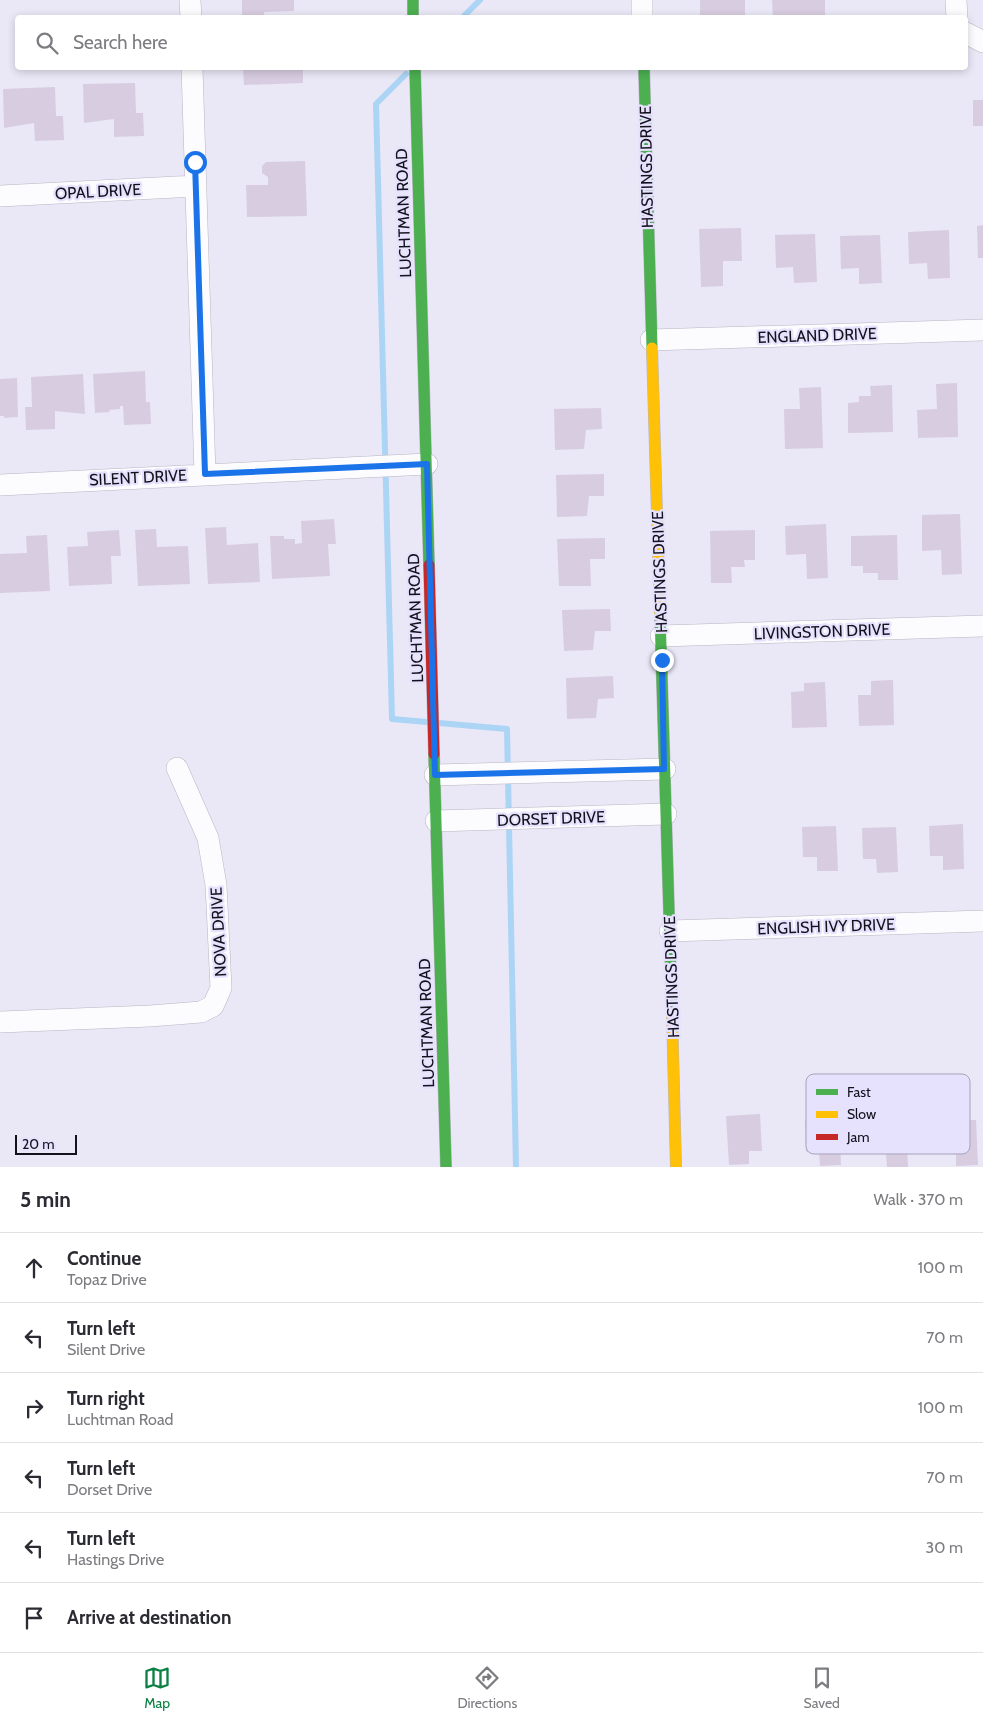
<!DOCTYPE html>
<html lang="en">
<head>
<meta charset="utf-8">
<style>
  :root { --surface:#fff; --page:#f7f7f7; --text:#2b2b33; --muted:#7c7c81; --line:#e1e1e2; --accent:#0b8043 }
  body { margin:0; font-family:Cabin,sans-serif; background:var(--page); color:var(--text) }
  .scale { position:absolute; left:15px; bottom:12px; width:62px; box-sizing:border-box; padding-left:5px; border:2px solid #13111b; border-top:0; font-size:14px; line-height:18px; white-space:nowrap; color:#13111b; -webkit-text-stroke:4px #e6e1fd; paint-order:stroke }
  .stop { position:absolute; width:15px; height:15px; margin:-11px; border:4px solid #1a73e8; border-radius:50%; background:#fff }
  .stop.end { background:#1a73e8; border-color:#fff; box-shadow:0 1px 5px #0008 }
  .list { margin:0; padding:0; list-style:none }
  h2 { display:flex; justify-content:space-between; align-items:center; height:65px; margin:0; padding:0 20px; font-size:21px }
  h2 small { font-size:16px; font-weight:400; color:var(--muted) }
  .list li { display:grid; grid-template-columns:32px 1fr auto; gap:15px; align-items:center; box-sizing:border-box; height:70px; padding:0 20px; border-top:1px solid var(--line) }
  .list b { display:block; font-size:19px; white-space:nowrap }
  .list p { margin:0; font-size:16px; white-space:nowrap; color:var(--muted) }
  .list em { font-size:16px; font-style:normal; color:var(--muted) }
  .icon { flex:none; width:28px; height:28px; fill:none; stroke:currentColor; stroke-width:2; stroke-linecap:round; stroke-linejoin:round }
  .map { position:relative; flex:none; width:983px; height:1167px; overflow:hidden }
  .search { position:absolute; background:var(--surface); box-shadow:0 2px 8px #0003; left:15px; right:15px; top:15px; height:55px; display:flex; align-items:center; gap:12px; box-sizing:border-box; padding:0 18px; border-radius:5px; color:var(--muted); font-size:19px }
  .sheet { height:485px; background:var(--surface) }
  nav { display:flex; justify-content:space-around; align-items:center; box-sizing:border-box; height:70px; border-top:1px solid var(--line); background:var(--surface); font-size:14px; color:var(--muted) }
  nav a { display:grid; justify-items:center; gap:2px }
  nav .on { color:var(--accent) }
  .map>svg:first-child { display:block }
  .lines { fill:none; stroke-linecap:round; stroke-linejoin:round }
  .stream { stroke:#acd5f5; stroke-width:6 }
  .building { fill:#d8cde0 }
  .street-casing { stroke:#b8b6c2; stroke-width:22 }
  .fast-casing { stroke:#b8b6c2; stroke-width:12 }
  .slow-casing { stroke:#b8b6c2; stroke-width:12 }
  .jam-casing { stroke:#b8b6c2; stroke-width:12 }
  .street { stroke:#fcfbfe; stroke-width:21 }
  .fast { stroke:#4caf50; stroke-width:11 }
  .slow { stroke:#ffc107; stroke-width:11 }
  .jam { stroke:#c62828; stroke-width:11 }
  .route { stroke:#1a73e8; stroke-width:6 }
  .labels { text-anchor:middle; stroke-width:4.5; stroke-linejoin:round; paint-order:stroke }
  .street-label { font-size:16px; fill:#13111b; stroke:#e6e1fd }
  .key { fill:#e6e1fd; stroke:#a7a3b9; stroke-width:1 }
  .key-label { font-size:14px; fill:#13111b }
</style>
</head>
<body>
<div class="map">
<svg width="983" height="1167" viewBox="0 0 983 1167">
  <rect width="100%" height="100%" fill="#eae7f7"/>
  <g class="lines">
    <path class="stream" d="M462,18L480,0
      M406,74L376,104L392,719L427,722
      M439,723L507,729L516,1167"/>
  </g>
  <path class="building" d="M242,0H294V11L264,12V18H242Z
    M700,0H745V18H700Z
    M772,0H825V18H773Z
    M243,68H303V83L244,85Z
    M135,83L136,113H143L144,136L114,137V119L84,123L83,84Z
    M55,87L56,116H63L64,140L35,141L34,123L4,128L3,89Z
    M973,100H983V126H973Z
    M305,161L307,216L247,217L246,185H268V177L262,173V166L266,162Z
    M983,225V258H978L977,226Z
    M741,228L742,261H723V286L701,287L699,229Z
    M949,230L950,278L928,279L927,263L909,264L908,232Z
    M815,234L817,282L794,283L793,267L776,268L775,235Z
    M880,235L882,283L859,284V268L841,269L840,236Z
    M145,371L146,402H150L151,424L124,425L123,406H120V409L109,410L110,412L95,413L93,374Z
    M83,374L85,414L55,411V429L26,430L25,407H32L31,377Z
    M17,378L18,417L4,418V416H0V379Z
    M957,383L958,437L918,438L917,410L937,409L936,384Z
    M892,385L893,432L848,433V403L859,402V396H871L870,386Z
    M821,387L823,448L785,449L784,409H800L799,388Z
    M601,408L602,429L586,430L584,449L555,450L554,409Z
    M604,474V496H589L587,516L557,517L556,475Z
    M960,514L962,574L942,575L941,550L922,551V515Z
    M334,519L336,544H328L330,576L272,579L270,536H284V539H295V544L302,543L301,521Z
    M826,524L828,578L807,579L806,554L786,555L785,526Z
    M226,527L227,545L258,543L260,582L208,584L205,528Z
    M156,529L157,547L188,546L190,584L138,586L135,530Z
    M119,530L121,556H111L112,584L69,586L67,547L88,546L87,532Z
    M755,530V560H744L745,567H731L732,583H711L710,531Z
    M47,535L50,591L0,593V554L27,553L26,536Z
    M897,535L898,580H878V573H863V566H851V536Z
    M605,538V559H590L591,586H559L557,539Z
    M610,609L611,631H595L593,650L564,651L562,610Z
    M613,676L614,698L598,699L596,718L567,719L566,678Z
    M893,680L894,725L859,726L858,695H871V681Z
    M825,682L827,727L792,728L791,692L804,691V683Z
    M963,824L964,869L943,870V856H930L929,826Z
    M836,826L838,871H817V857H803L802,827Z
    M896,827L898,872L877,873L876,859H863L862,828Z
    M760,1114L762,1151H749V1164L729,1165L726,1116Z
    M839,1120L841,1165L820,1166L819,1152H806L805,1121Z
    M976,1120L978,1165L956,1166V1151L943,1152L942,1121Z
    M906,1123L908,1167H887L886,1154H873L872,1124Z"/>
  <g class="lines">
    <defs>
      <path id="street" d="M190,0L191,18
        M642,0V18
        M956,0L957,18
        M966,33L983,42
        M192,68L205,474
        M0,196L196,186
        M651,340L983,330
        M0,485L427,464
        M661,636L983,626
        M435,775L665,769
        M436,821L666,814
        M670,931L983,921
        M0,1022L150,1016L201,1012L213,1006L221,988L216,885L208,838L177,768"/>
      <path id="fast" d="M413,0V18
        M415,68L429,565
        M644,68L652,348
        M660,614L672,1013
        M434,754L446,1167"/>
      <path id="slow" d="M652,348L660,614
        M672,1013L676,1167"/>
      <path id="jam" d="M429,565L434,754"/>
    </defs>
    <use href="#street" class="street-casing"/>
    <use href="#fast" class="fast-casing"/>
    <use href="#slow" class="slow-casing"/>
    <use href="#jam" class="jam-casing"/>
    <use href="#street" class="street"/>
    <use href="#fast" class="fast"/>
    <use href="#slow" class="slow"/>
    <use href="#jam" class="jam"/>
  </g>
  <g class="lines">
    <path class="route" d="M195,162L205,474L427,464L435,775L664,769L662,660"/>
  </g>
  <g class="labels">
    <g class="street-label">
      <text transform="translate(646 167) rotate(-91)" y="6">HASTINGS DRIVE</text>
      <text transform="translate(98 191) rotate(-3)" y="6">OPAL DRIVE</text>
      <text transform="translate(403 213) rotate(-92)" y="6">LUCHTMAN ROAD</text>
      <text transform="translate(817 335) rotate(-2)" y="6">ENGLAND DRIVE</text>
      <text transform="translate(138 477) rotate(-3)" y="6">SILENT DRIVE</text>
      <text transform="translate(659 572) rotate(-92)" y="6">HASTINGS DRIVE</text>
      <text transform="translate(415 618) rotate(-92)" y="6">LUCHTMAN ROAD</text>
      <text transform="translate(822 631) rotate(-2)" y="6">LIVINGSTON DRIVE</text>
      <text transform="translate(551 818) rotate(-2)" y="6">DORSET DRIVE</text>
      <text transform="translate(826 926) rotate(-2)" y="6">ENGLISH IVY DRIVE</text>
      <text transform="translate(218 932) rotate(-93)" y="6">NOVA DRIVE</text>
      <text transform="translate(671 977) rotate(-92)" y="6">HASTINGS DRIVE</text>
      <text transform="translate(426 1023) rotate(-92)" y="6">LUCHTMAN ROAD</text>
    </g>
  </g>
  <rect x="806" y="1074" width="164" height="80" rx="8" class="key"/>
  <rect x="816" y="1089" width="22" height="6" fill="#4caf50"/>
  <rect x="816" y="1111" width="22" height="7" fill="#ffc107"/>
  <rect x="816" y="1134" width="22" height="6" fill="#c62828"/>
  <g class="key-label">
    <text x="847" y="1097">Fast</text>
    <text x="847" y="1119">Slow</text>
    <text x="847" y="1142">Jam</text>
  </g>
</svg>
<div class="scale">20 m</div>
<div class="stop" style="left:195px;top:162px"></div>
<div class="stop end" style="left:662px;top:660px"></div>
<div class="search"><svg class="icon" aria-label="search" viewBox="0 0 24 24"><circle cx="10" cy="10" r="6"/><path d="M15 15l6 6"/></svg>Search here</div>
</div>
<section class="sheet">
<h2>5 min<small>Walk · 370 m</small></h2>
<ul class="list">
<li><svg class="icon" aria-label="ahead" viewBox="0 0 24 24"><path d="M12 20V5M6 11l6-6 6 6"/></svg><div><b>Continue</b><p>Topaz Drive</p></div><em>100 m</em></li>
<li><svg class="icon" aria-label="left" viewBox="0 0 24 24"><path d="M17 20v-9H6M10 6l-5 5 5 5"/></svg><div><b>Turn left</b><p>Silent Drive</p></div><em>70 m</em></li>
<li><svg class="icon" aria-label="right" viewBox="0 0 24 24"><path d="M7 20v-9h11M14 6l5 5-5 5"/></svg><div><b>Turn right</b><p>Luchtman Road</p></div><em>100 m</em></li>
<li><svg class="icon" aria-label="left" viewBox="0 0 24 24"><path d="M17 20v-9H6M10 6l-5 5 5 5"/></svg><div><b>Turn left</b><p>Dorset Drive</p></div><em>70 m</em></li>
<li><svg class="icon" aria-label="left" viewBox="0 0 24 24"><path d="M17 20v-9H6M10 6l-5 5 5 5"/></svg><div><b>Turn left</b><p>Hastings Drive</p></div><em>30 m</em></li>
<li><svg class="icon" aria-label="arrive" viewBox="0 0 24 24"><path d="M6 21V4h12l-3 4 3 4H6"/></svg><div><b>Arrive at destination</b></div></li>
</ul>
</section>
<nav>
<a class="on"><svg class="icon" aria-label="map" viewBox="0 0 24 24"><path d="M3 6l6-2 6 2 6-2v14l-6 2-6-2-6 2zM9 4v14M15 6v14"/></svg>Map</a>
<a><svg class="icon" aria-label="directions" viewBox="0 0 24 24"><path d="M12 3l9 9-9 9-9-9zM9 14v-3h6M13 9l2 2-2 2"/></svg>Directions</a>
<a><svg class="icon" aria-label="saved" viewBox="0 0 24 24"><path d="M7 4h10v16l-5-4-5 4z"/></svg>Saved</a>
</nav>
</body>
</html>
